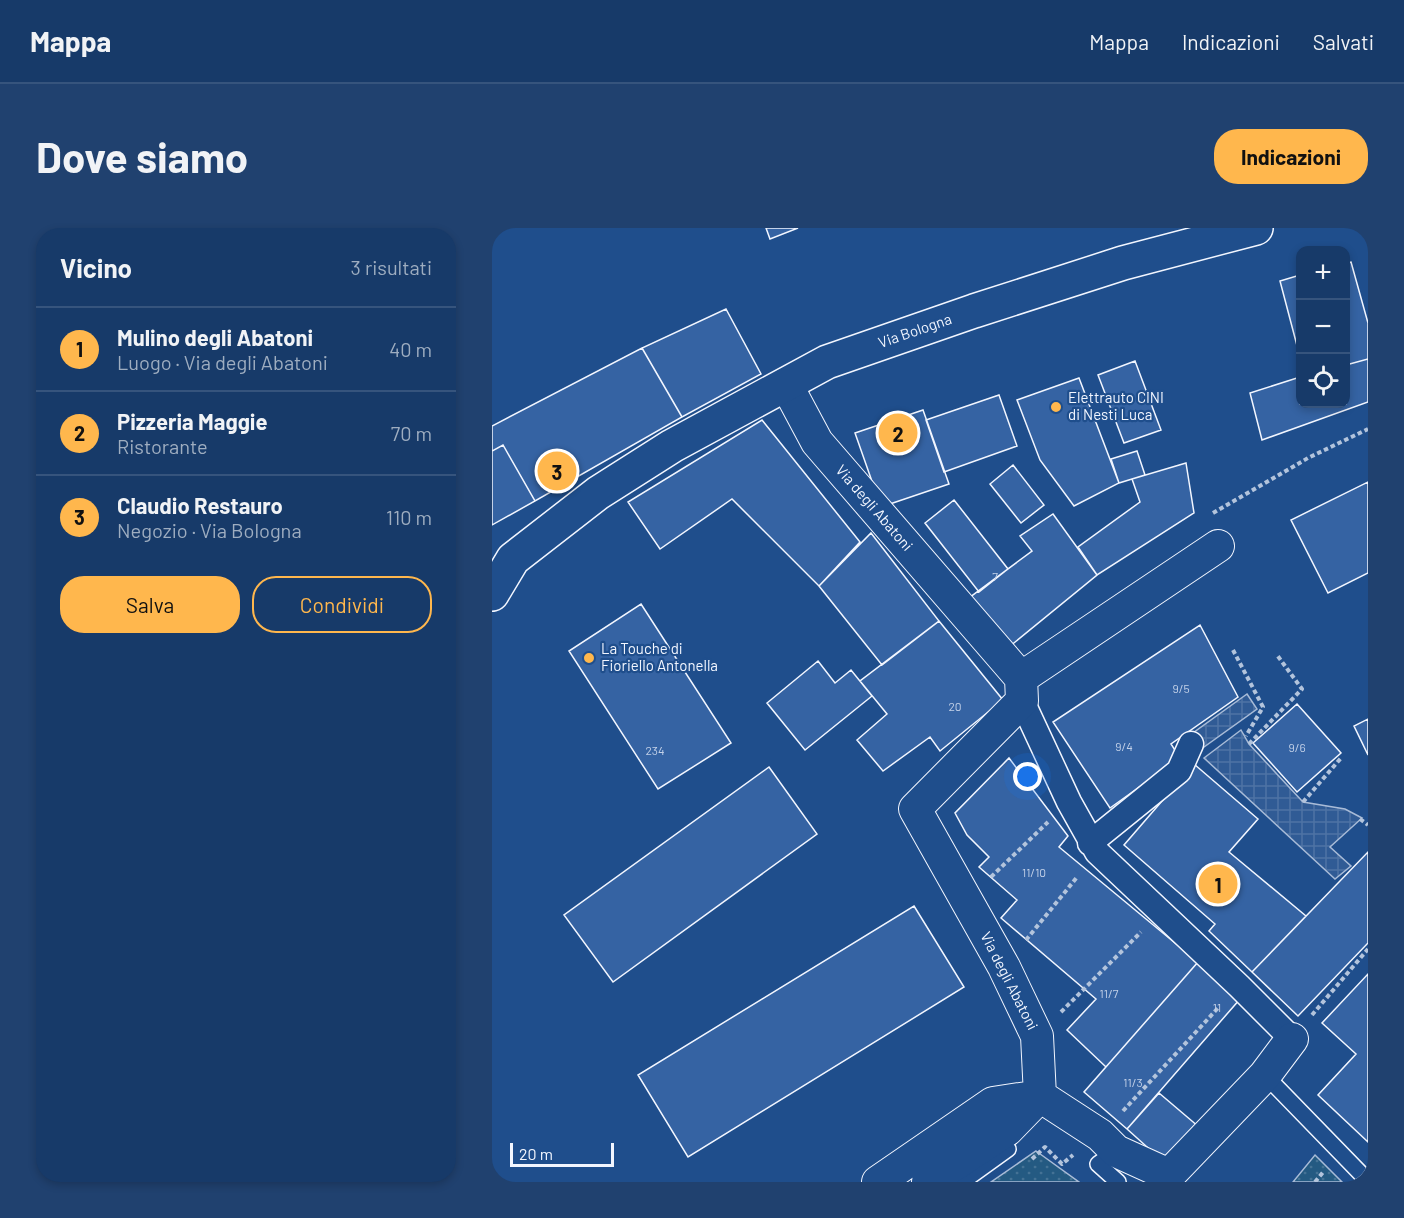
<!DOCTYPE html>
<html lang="it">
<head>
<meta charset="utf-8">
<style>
  :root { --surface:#173a69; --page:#20416f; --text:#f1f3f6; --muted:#9eadc0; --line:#36547d; --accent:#ffb74d }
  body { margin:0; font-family:Barlow,sans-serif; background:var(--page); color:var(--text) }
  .controls { position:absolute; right:18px; top:18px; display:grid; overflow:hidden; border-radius:12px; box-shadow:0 3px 9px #0003 }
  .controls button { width:54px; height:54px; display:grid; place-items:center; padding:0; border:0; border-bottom:2px solid var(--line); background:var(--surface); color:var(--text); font:30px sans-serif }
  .scale { position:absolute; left:18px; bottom:15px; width:104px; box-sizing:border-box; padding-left:6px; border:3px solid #f2f6ff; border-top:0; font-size:16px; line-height:21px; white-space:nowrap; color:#f2f6ff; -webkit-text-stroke:4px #1f4e8c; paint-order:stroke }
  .you { position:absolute; left:536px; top:549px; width:21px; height:21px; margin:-15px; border:4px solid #fff; border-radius:50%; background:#1a73e8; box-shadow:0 0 0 9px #1a73e833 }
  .badge { display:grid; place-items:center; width:39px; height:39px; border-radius:50%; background:var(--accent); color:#111; font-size:20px; font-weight:700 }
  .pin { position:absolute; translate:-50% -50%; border:3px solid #fff; box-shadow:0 2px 6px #0006 }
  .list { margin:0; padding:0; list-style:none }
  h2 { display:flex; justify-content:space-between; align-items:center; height:78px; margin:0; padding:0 24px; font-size:26px }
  h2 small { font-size:20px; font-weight:400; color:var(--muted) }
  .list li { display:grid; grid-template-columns:39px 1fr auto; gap:18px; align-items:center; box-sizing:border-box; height:84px; padding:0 24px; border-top:2px solid var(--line) }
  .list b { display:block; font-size:22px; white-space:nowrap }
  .list p { margin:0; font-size:20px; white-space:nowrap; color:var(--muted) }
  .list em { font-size:20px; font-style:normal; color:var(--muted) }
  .actions { display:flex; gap:12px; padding:18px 24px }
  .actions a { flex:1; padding:14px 0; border:2px solid var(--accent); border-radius:24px; text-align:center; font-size:21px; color:var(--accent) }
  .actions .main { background:var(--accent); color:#111 }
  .icon { flex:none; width:33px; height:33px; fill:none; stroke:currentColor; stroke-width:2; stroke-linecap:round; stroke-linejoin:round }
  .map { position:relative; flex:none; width:876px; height:954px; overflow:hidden; border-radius:24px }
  header { display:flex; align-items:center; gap:36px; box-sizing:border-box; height:84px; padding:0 30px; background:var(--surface); border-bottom:2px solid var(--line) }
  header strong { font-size:28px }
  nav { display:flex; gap:33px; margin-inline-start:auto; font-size:21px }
  .intro { display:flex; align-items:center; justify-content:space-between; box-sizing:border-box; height:144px; padding:0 36px }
  h1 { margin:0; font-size:42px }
  .button { padding:15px 27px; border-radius:24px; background:var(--accent); color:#111; font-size:21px; font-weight:700 }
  main { display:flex; gap:36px; padding:0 36px }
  aside { flex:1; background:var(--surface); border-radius:24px; box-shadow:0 3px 9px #0003 }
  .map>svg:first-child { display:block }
  .park { fill:url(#park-dots); stroke:#a8bbd7; stroke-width:1.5 }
  .plaza { fill:url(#plaza-grid); stroke:#a8bbd7; stroke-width:1.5 }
  .building { fill:#3563a3; stroke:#f2f6ff; stroke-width:1.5 }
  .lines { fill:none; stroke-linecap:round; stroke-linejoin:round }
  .service-casing { stroke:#f2f6ff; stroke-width:18 }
  .pedestrian-casing { stroke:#f2f6ff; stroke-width:27 }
  .minor-casing { stroke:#f2f6ff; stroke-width:34 }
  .tertiary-casing { stroke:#f2f6ff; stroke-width:36 }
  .path { stroke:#b3c4dc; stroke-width:4; stroke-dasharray:4.5 3; stroke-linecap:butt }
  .service { stroke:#1f4e8c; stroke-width:15 }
  .pedestrian { stroke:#1f4e8c; stroke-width:24 }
  .minor { stroke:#1f4e8c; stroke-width:32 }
  .tertiary { stroke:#1f4e8c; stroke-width:33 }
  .poi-dot { fill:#ffb74d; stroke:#1f4e8c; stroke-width:2 }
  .labels { text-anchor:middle; stroke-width:4.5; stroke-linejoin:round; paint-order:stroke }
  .number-label { font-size:12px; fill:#c3d1e8 }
  .street-label { font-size:15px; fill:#f2f6ff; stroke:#1f4e8c }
  .poi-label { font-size:15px; fill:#f2f6ff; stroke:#1f4e8c; text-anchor:start }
</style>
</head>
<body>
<header>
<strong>Mappa</strong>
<nav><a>Mappa</a><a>Indicazioni</a><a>Salvati</a></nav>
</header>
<div class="intro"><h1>Dove siamo</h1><a class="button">Indicazioni</a></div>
<main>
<aside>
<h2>Vicino<small>3 risultati</small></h2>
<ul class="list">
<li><span class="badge">1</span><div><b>Mulino degli Abatoni</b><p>Luogo · Via degli Abatoni</p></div><em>40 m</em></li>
<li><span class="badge">2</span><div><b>Pizzeria Maggie</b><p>Ristorante</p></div><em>70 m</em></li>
<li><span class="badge">3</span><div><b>Claudio Restauro</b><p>Negozio · Via Bologna</p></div><em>110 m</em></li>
</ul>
<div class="actions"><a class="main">Salva</a><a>Condividi</a></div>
</aside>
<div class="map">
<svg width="876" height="954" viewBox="0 0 876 954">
  <defs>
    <pattern id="park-dots" width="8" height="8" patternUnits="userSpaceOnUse" patternTransform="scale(1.5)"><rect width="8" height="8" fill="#245a82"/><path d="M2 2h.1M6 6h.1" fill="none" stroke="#447295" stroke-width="1.8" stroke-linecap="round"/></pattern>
    <pattern id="plaza-grid" width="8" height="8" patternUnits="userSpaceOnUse" patternTransform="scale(1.5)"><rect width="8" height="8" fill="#305b95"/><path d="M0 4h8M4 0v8" fill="none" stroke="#4e73a5"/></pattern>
  </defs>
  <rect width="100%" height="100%" fill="#1f4e8c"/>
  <path class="park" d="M544,923L587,954H499Z
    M823,927L850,954H801Z"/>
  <path class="plaza" d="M755,466L765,481L705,524L694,510Z
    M749,502L757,516L811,574L853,581L870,590L838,619L859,638L843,651L712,530Z"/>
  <path class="building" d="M274,0H306L278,11Z
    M859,34L876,95V131L854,137V35Z
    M808,47V129L788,53Z
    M234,81L269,146L190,189L150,120Z
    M150,120L190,189L43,273L11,217L0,223V198Z
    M876,131V174L770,212L758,165L808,149V176H854V137Z
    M643,133L669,202L632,215L606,147Z
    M587,150L627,255L582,278L548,232L525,172Z
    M507,167L525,218L452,244L434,192Z
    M431,182L457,256L389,279L363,205Z
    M270,192L368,314L327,358L240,271L168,321L136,274Z
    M11,217L43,273L0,297V223Z
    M645,223L653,247L627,255L619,231Z
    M694,235L702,285L605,347L586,319L648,274L640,251Z
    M521,237L552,277L529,295L498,256Z
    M876,254V345L836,365L799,292Z
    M462,272L516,341L487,364L433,295Z
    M561,286L605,347L517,419L477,370L540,323L528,308Z
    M379,305L447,393L390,437L327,358Z
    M149,376L239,515L166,561L77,423Z
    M447,393L511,472L448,523L438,509L391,543L365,512L395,486L368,453Z
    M708,397L746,469L679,516L688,530L618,580L561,494Z
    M326,433L343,455L359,442L380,468L313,522L275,475Z
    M805,476L849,525L805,564L761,515Z
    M876,491V527L862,498Z
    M517,530L576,608L567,619L706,734L614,839L575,802L604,771L509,690L525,672L487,639L497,629L475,607L463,585Z
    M702,536L766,591L737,624L814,688L760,744L717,703L723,696L632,617Z
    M277,539L325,606L121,754L72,687Z
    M876,624V715L806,788L760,744Z
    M422,678L472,759L196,929L146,847Z
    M706,734L748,771L635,901L592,864Z
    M876,746V914L826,867L864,826L830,795Z
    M667,865L707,899L674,936L635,901Z"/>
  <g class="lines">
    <defs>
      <path id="service" d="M773,847L876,953
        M624,923L606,936L626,954
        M470,954L516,921"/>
      <path id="pedestrian" d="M530,473L577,574L605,624L747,758L800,811
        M598,615L687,543L699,516"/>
      <path id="minor" d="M294,156L325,214L529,450L530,473L423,581L512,739L545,808L548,868
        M529,450L726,318
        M548,868L608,907L624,923L677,947L773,847L800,811
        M386,954L501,875L548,868
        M436,954L515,902L548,868"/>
      <path id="tertiary" d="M0,366L21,331L106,265L180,218L335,134L482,83L631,35L764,0"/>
    </defs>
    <use href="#service" class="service-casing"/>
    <use href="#pedestrian" class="pedestrian-casing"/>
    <use href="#minor" class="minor-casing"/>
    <use href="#tertiary" class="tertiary-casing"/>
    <path class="path" d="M721,285L816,230L876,201
      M741,422L771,479L754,508
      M757,516L810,461L785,427
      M811,574L849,530
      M868,591L876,597
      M499,649L556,594
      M534,712L586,648
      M569,784L649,704
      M820,787L876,721
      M631,883L726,780
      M540,931L553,919L570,936L581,927
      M823,954L832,943"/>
    <use href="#service" class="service"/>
    <use href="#pedestrian" class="pedestrian"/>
    <use href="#minor" class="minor"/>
    <use href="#tertiary" class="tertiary"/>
  </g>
  <g class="poi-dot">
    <circle cx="564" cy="179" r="6"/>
    <circle cx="97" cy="430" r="6"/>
  </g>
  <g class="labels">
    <g class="number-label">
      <text x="503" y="353">7</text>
      <text x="689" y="465">9/5</text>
      <text x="463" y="483">20</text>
      <text x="632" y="523">9/4</text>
      <text x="805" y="524">9/6</text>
      <text x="163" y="527">234</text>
      <text x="542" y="649">11/10</text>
      <text x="617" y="770">11/7</text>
      <text x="725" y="784">11</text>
      <text x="641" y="859">11/3</text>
    </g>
    <g class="street-label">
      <text transform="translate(423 103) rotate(-19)" y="5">Via Bologna</text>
      <text transform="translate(382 280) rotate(49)" y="5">Via degli Abatoni</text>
      <text transform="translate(517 753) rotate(63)" y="5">Via degli Abatoni</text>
    </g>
    <g class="poi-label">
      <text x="576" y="175">Elettrauto CINI<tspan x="576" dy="17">di Nesti Luca</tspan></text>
      <text x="109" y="426">La Touche di<tspan x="109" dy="17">Fioriello Antonella</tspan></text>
    </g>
  </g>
</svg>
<div class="controls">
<button>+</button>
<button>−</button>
<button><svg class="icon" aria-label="locate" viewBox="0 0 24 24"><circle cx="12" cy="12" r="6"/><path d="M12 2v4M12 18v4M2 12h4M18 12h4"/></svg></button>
</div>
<div class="scale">20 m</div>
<div class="you"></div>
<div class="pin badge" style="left:726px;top:656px">1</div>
<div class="pin badge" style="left:406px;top:205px">2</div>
<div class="pin badge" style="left:65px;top:243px">3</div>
</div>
</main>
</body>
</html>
